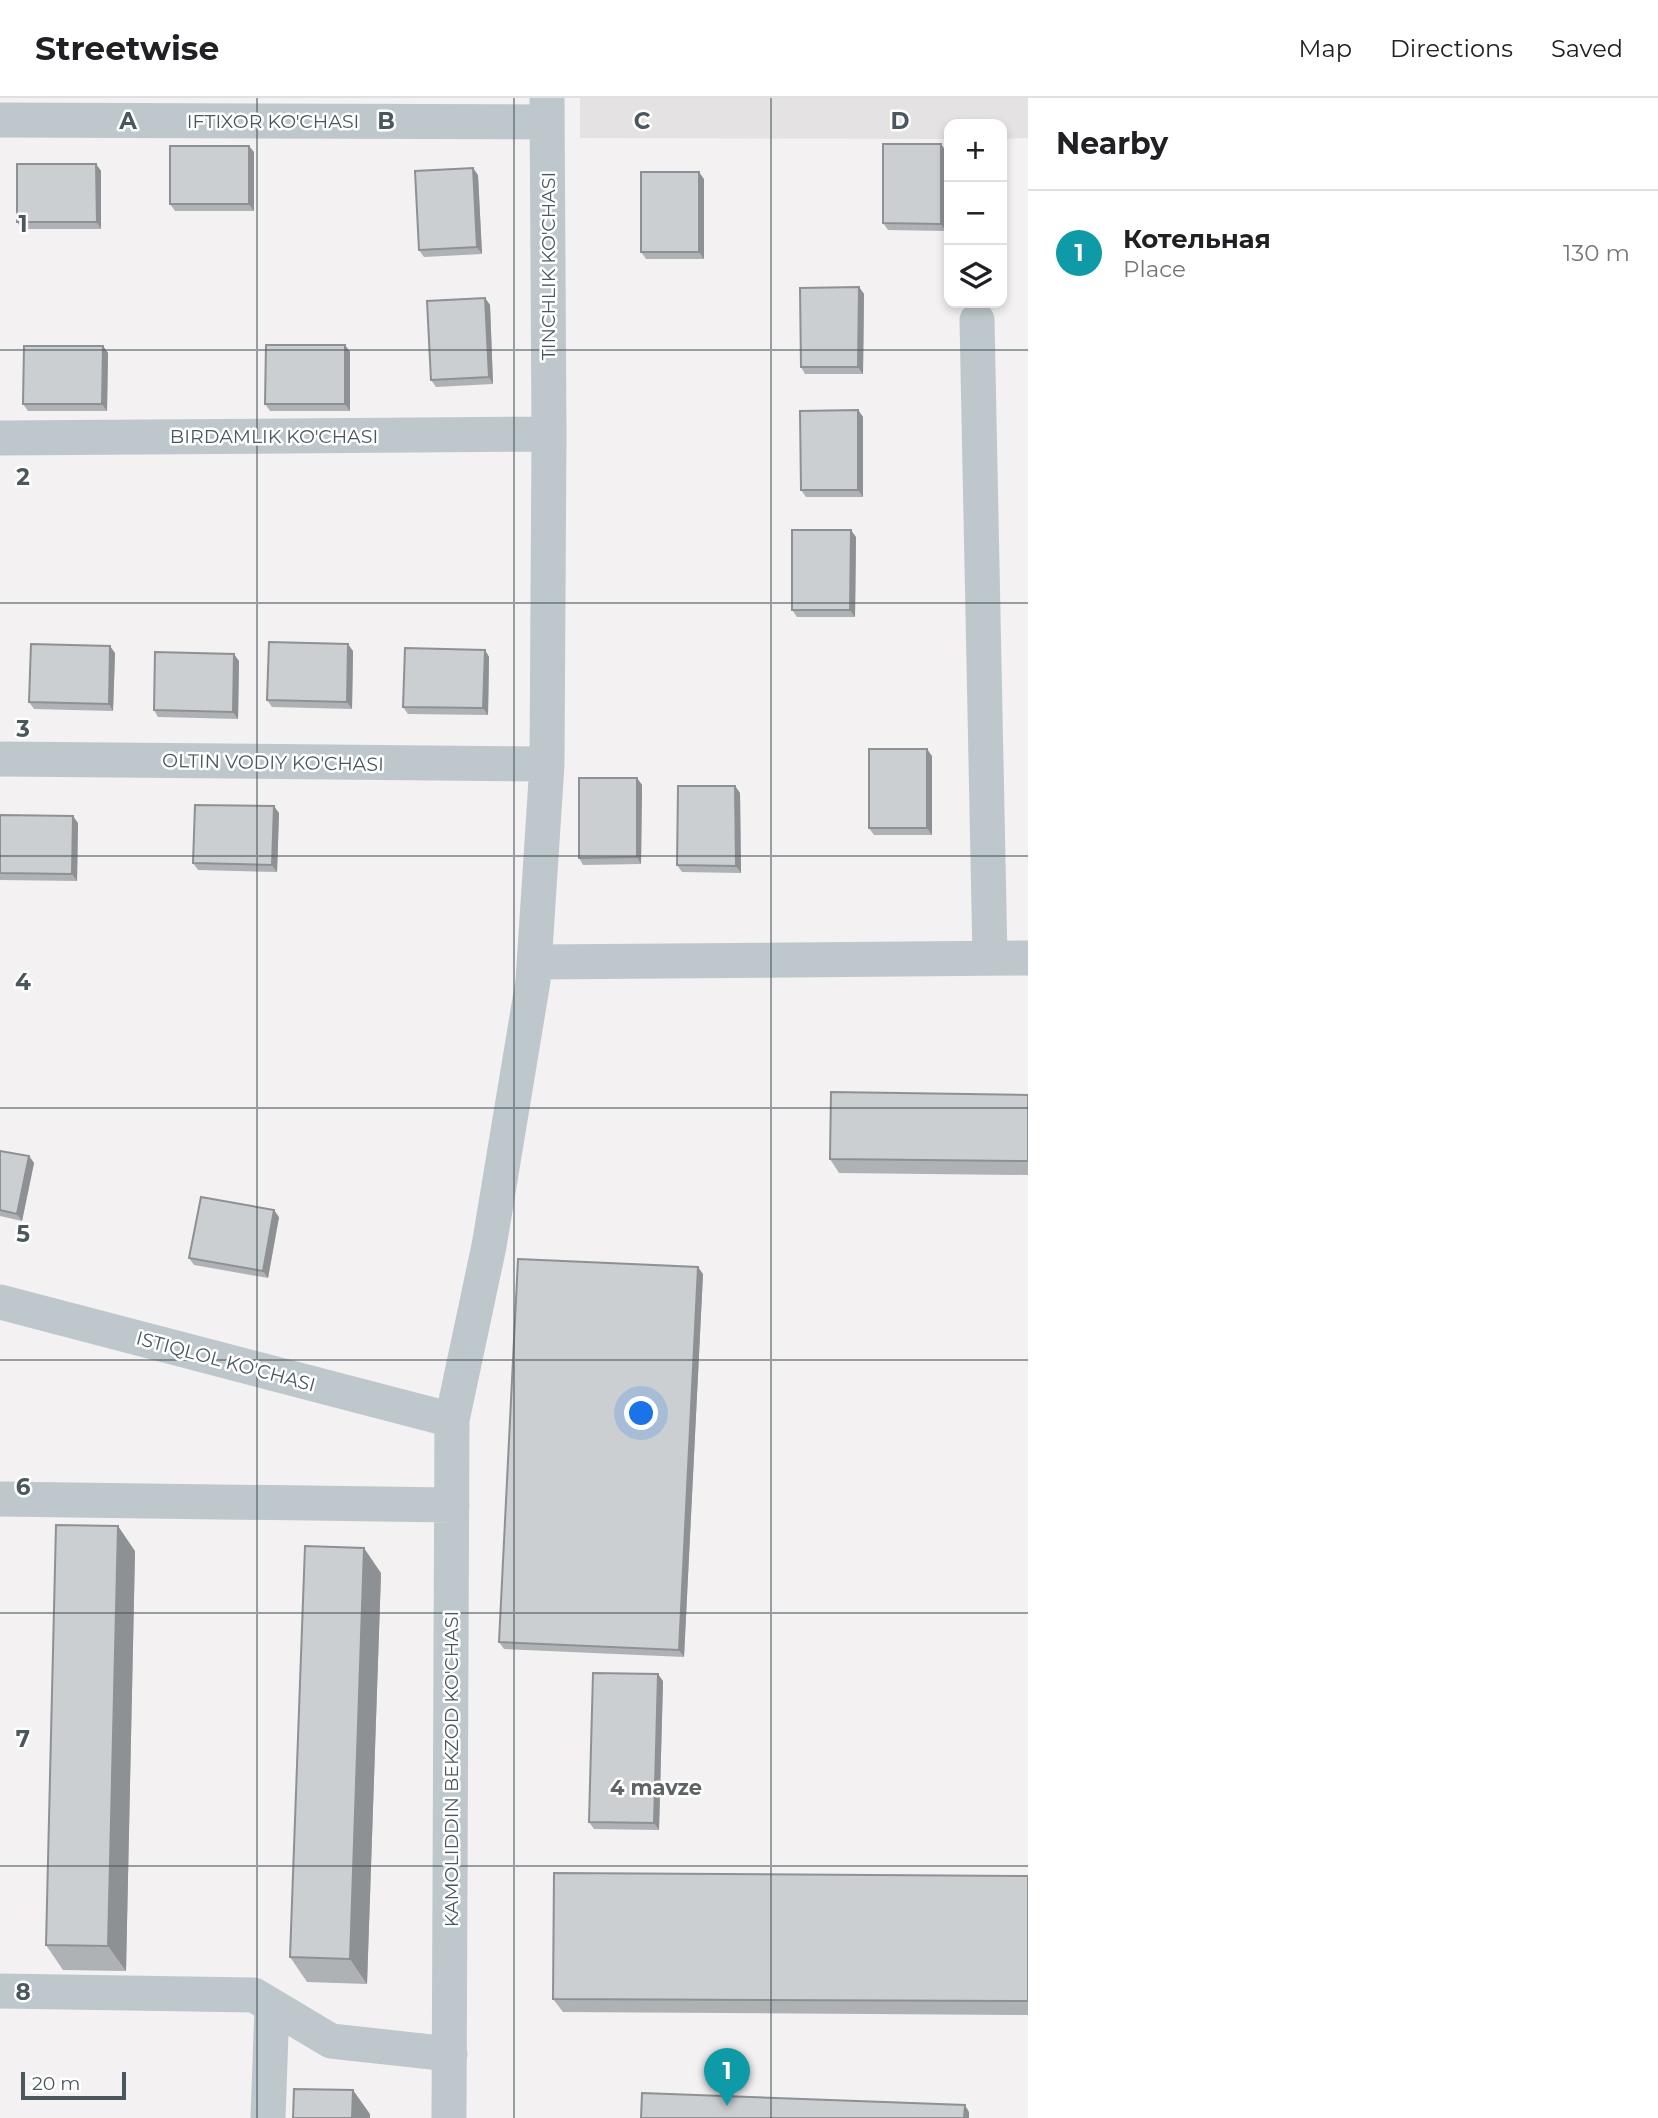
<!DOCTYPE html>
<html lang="en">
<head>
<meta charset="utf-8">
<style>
  :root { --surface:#fff; --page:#f6f6f6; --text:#202124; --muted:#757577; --line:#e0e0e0; --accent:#2b9cd3 }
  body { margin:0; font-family:Montserrat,sans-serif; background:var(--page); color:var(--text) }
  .controls { position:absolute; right:21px; top:21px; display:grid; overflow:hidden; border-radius:14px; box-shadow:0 4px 10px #0003 }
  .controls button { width:63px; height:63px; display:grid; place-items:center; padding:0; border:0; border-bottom:2px solid var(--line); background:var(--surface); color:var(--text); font:35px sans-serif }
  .scale { position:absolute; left:21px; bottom:18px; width:105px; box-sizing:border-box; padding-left:7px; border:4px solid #4a585d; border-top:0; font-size:19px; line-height:24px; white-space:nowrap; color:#4a585d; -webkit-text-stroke:5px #fff; paint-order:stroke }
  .you { position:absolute; left:642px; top:1316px; width:24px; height:24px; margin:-18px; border:5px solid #fff; border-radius:50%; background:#1a73e8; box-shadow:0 0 0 10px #1a73e833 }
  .badge { display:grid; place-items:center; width:46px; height:46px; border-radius:50%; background:var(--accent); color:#fff; font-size:23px; font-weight:700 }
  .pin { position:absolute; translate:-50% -58px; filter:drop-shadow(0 2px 4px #0008) }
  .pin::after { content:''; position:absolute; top:37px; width:24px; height:21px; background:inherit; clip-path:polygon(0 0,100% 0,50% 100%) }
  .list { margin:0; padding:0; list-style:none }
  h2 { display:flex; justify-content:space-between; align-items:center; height:91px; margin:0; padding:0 28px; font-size:30px }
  h2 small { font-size:23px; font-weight:400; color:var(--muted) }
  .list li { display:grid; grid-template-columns:46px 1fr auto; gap:21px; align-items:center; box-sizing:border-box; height:126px; padding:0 28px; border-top:2px solid var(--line) }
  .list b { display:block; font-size:26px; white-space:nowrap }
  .list p { margin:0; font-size:23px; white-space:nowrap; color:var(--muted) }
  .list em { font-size:23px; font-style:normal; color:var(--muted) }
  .icon { flex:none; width:38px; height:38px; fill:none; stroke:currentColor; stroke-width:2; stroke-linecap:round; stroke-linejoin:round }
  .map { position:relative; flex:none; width:1028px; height:2020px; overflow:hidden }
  header { display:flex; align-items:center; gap:42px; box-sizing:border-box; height:98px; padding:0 35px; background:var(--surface); border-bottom:2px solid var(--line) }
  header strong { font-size:33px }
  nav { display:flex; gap:38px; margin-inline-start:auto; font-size:24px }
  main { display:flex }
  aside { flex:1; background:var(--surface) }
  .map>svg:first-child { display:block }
  .education { fill:#e4e2e3 }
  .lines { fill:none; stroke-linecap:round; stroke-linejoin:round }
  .minor { stroke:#bec8cc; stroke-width:35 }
  .wall { fill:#afb2b5 }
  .shaded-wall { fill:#8e9193 }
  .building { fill:#cbcfd2; stroke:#8e9193; stroke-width:2 }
  .grid { fill:none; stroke:#4a585d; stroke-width:2; stroke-opacity:0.55 }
  .labels { text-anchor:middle; stroke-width:5; stroke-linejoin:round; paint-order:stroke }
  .street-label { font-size:19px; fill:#4a585d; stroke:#fff }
  .neighbourhood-label { font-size:21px; font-weight:bold; fill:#5e6365; stroke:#fff }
  .grid-label { font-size:23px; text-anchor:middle; font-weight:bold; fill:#4a585d; stroke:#fff; stroke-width:5; stroke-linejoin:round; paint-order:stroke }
</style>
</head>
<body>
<header>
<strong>Streetwise</strong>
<nav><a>Map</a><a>Directions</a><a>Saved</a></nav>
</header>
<main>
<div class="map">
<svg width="1028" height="2020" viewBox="0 0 1028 2020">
  <rect width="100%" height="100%" fill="#f3f1f2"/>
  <path class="education" d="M580,0H1028V40L1002,41V26H949V41L580,40Z"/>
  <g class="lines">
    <path class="minor" d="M0,22L547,24
      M977,222L990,860
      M0,340L549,336
      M0,661L547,666
      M535,864L1028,860
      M0,1204L452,1322
      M0,1401L452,1407
      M0,1893L254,1897L331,1943L450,1956
      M268,2020L272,1908
      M449,2020L452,1322L489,1148L533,883L547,666L549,336L547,0"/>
  </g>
  <path class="wall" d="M946,53V133L888,132L883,125Z
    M254,54V113H175L170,106Z
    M96,66L101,73V131H22L17,124Z
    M478,77L482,156L424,159L419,152Z
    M704,81V161H646L641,154Z
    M859,189L864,196L863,276H805L801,269Z
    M485,200L490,207L493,286L436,289L431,282Z
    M345,247L350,254V313H270L265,306Z
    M103,248L108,255L107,313H28L23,306Z
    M858,312L863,319V399H806L801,392Z
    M856,439L855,519H797L792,512Z
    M485,552L489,559L488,617L408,616L403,609Z
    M353,553L352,611L272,609L267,602Z
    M115,555L113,613L34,611L29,604Z
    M239,563L238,621L158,619L154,612Z
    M932,658V737H874L869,730Z
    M637,680L642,687L641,766L583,767L579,760Z
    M735,688L740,695L741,775L682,774L677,767Z
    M279,715L277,774L198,772L193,765Z
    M0,717L78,725L77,783L0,782Z
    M1028,997V1077L839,1075L830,1061Z
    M0,1053L29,1058L34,1065L22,1123L0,1118Z
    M279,1119L268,1180L194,1167L189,1160Z
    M703,1176L684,1559L504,1551L499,1544Z
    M135,1453L126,1873L63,1872L46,1847Z
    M381,1475L367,1886L307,1884L290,1859Z
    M663,1583L659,1732L594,1731L589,1724Z
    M1028,1778V1917L563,1914L553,1901Z"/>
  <path class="shaded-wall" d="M941,46L946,53V133L941,126Z
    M249,48L254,54V113L249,106Z
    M96,66L101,73V131L97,124Z
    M473,70L478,77L482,156L477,149Z
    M699,74L704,81V161L699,154Z
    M859,189L864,196L863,276L858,269Z
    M485,200L490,207L493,286L489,279Z
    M345,247L350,254V313L345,306Z
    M103,248L108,255L107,313L102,306Z
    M858,312L863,319V399L858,392Z
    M851,432L856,439L855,519L850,512Z
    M348,546L353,553L352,611L347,604Z
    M110,548L115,555L113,613L109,606Z
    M485,552L489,559L488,617L483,610Z
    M234,556L239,563L238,621L233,614Z
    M927,651L932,658V737L927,730Z
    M637,680L642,687L641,766L637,759Z
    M735,688L740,695L741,775L736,768Z
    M274,708L279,715L277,774L272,767Z
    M73,718L78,725L77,783L72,776Z
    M29,1058L34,1065L22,1123L17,1116Z
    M274,1112L279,1119L268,1180L263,1173Z
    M698,1169L703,1176L684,1559L679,1552Z
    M118,1428L135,1453L126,1873L108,1848Z
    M364,1450L381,1475L367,1886L350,1861Z
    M658,1576L663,1583L659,1732L654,1725Z
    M353,1992L370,2016V2020H352Z
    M965,2007L969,2014V2020H964Z"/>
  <path class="building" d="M883,46H941V126L883,125Z
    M170,48H249V106H170Z
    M17,66H96L97,124H17Z
    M473,70L477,149L419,152L415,73Z
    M641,74H699V154H641Z
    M859,189L858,269H801L800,190Z
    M485,200L489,279L431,282L427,203Z
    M266,247H345V306H265Z
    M24,248H103L102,306H23Z
    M858,312V392H801L800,313Z
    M792,432H851L850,512H792Z
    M269,544L348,546L347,604L267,602Z
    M31,546L110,548L109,606L29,604Z
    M405,550L485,552L483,610L403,609Z
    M155,554L234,556L233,614L154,612Z
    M869,651H927V730H869Z
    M579,680H637V759L579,760Z
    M678,688H735L736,768L677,767Z
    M195,707L274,708L272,767L193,765Z
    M0,717L73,718L72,776L0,775Z
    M831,994L1028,997V1063L830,1061Z
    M0,1053L29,1058L17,1116L0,1112Z
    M201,1099L274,1112L263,1173L189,1160Z
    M518,1161L698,1169L679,1552L499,1544Z
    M56,1427L118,1428L108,1848L46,1847Z
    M305,1448L364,1450L350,1861L290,1859Z
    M593,1575L658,1576L654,1725L589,1724Z
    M554,1775L1028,1778V1903L553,1901Z
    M294,1991L353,1992L352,2020H293Z
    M642,1995L965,2007L964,2020H641Z"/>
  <path class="grid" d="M257,0V2020M514,0V2020M771,0V2020M0,252H1028M0,505H1028M0,758H1028M0,1010H1028M0,1262H1028M0,1515H1028M0,1768H1028"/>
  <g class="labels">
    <g class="street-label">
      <text x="273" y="30">IFTIXOR KO'CHASI</text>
      <text transform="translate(548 168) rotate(-90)" y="7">TINCHLIK KO'CHASI</text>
      <text x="274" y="345">BIRDAMLIK KO'CHASI</text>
      <text transform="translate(273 664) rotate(1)" y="7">OLTIN VODIY KO'CHASI</text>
      <text transform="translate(226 1263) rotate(15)" y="7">ISTIQLOL KO'CHASI</text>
      <text transform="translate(451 1671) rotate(-90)" y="7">KAMOLIDDIN BEKZOD KO'CHASI</text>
    </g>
    <g class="neighbourhood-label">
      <text x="656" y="1697">4 mavze</text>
    </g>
  </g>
  <g class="grid-label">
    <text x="128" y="31">A</text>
    <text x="386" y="31">B</text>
    <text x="642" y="31">C</text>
    <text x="900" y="31">D</text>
    <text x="23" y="134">1</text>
    <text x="23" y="387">2</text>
    <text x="23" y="639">3</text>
    <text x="23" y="892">4</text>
    <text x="23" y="1144">5</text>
    <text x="23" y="1397">6</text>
    <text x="23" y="1649">7</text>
    <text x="23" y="1902">8</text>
  </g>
</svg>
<div class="controls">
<button>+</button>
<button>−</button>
<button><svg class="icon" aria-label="layers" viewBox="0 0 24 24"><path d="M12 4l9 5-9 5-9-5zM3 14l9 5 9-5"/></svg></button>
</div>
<div class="scale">20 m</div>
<div class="you"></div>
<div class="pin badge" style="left:727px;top:2008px;background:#0f9aa8">1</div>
</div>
<aside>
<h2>Nearby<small></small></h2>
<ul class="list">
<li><span class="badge" style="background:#0f9aa8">1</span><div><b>Котельная</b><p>Place</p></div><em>130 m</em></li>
</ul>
</aside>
</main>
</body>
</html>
